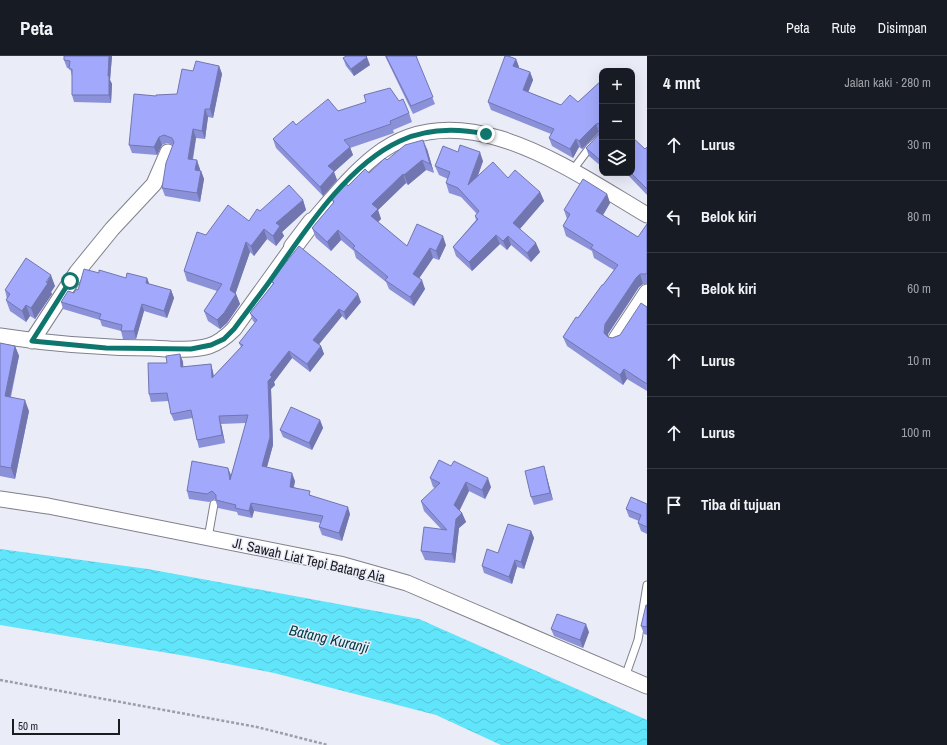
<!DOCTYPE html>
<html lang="id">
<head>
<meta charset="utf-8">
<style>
  :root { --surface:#171b24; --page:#20242c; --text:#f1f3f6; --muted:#9ea1a6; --line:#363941 }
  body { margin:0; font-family:"Archivo Narrow",sans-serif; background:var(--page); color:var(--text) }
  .controls { position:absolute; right:12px; top:12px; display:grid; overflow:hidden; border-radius:8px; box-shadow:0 4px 16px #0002 }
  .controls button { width:36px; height:36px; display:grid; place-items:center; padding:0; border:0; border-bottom:1px solid var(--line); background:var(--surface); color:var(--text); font:20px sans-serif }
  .scale { position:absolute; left:12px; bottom:10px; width:108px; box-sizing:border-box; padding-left:4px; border:2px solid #1b1c20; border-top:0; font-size:11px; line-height:14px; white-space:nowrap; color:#1b1c20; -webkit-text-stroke:3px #eaecf8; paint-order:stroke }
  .stop { position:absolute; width:12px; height:12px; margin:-9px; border:3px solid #0f766e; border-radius:50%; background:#fff }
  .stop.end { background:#0f766e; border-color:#fff; box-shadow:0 1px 4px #0008 }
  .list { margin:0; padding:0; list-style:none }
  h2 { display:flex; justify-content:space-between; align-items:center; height:52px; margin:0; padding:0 16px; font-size:17px }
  h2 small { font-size:13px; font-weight:400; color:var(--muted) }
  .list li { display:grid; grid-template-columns:26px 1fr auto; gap:12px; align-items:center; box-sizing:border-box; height:72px; padding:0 16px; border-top:1px solid var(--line) }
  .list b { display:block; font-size:15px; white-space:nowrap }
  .list em { font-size:13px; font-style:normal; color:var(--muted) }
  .icon { flex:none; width:22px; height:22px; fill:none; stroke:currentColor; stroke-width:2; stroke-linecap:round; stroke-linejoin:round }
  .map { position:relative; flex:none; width:647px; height:689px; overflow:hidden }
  header { display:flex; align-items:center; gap:24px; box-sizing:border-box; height:56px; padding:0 20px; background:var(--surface); border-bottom:1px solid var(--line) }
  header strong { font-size:19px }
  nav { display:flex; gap:22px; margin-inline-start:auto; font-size:14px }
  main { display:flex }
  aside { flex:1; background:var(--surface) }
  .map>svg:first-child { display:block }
  .water { fill:url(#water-waves) }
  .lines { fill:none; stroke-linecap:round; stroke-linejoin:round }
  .service-casing { stroke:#7f808b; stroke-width:9 }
  .minor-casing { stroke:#7f808b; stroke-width:17 }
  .tertiary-casing { stroke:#7f808b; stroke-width:20 }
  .path { stroke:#9d9ea7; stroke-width:2.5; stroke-dasharray:3 2; stroke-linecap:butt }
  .service { stroke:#fff; stroke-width:7 }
  .minor { stroke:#fff; stroke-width:15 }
  .tertiary { stroke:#fff; stroke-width:18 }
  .wall { fill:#8b91d9 }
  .shaded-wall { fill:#7176b0 }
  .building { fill:#a2a9fc; stroke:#7176b0 }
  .route { stroke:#0f766e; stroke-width:5 }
  .labels { text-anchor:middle; stroke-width:3; stroke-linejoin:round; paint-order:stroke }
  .street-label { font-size:14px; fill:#1b1c20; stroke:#eaecf8 }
  .water-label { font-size:15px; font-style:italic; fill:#004049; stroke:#eaecf8 }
</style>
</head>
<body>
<header>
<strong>Peta</strong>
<nav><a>Peta</a><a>Rute</a><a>Disimpan</a></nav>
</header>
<main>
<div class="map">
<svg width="647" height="689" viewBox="0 0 647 689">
  <defs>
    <pattern id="water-waves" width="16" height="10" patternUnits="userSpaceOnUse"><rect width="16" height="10" fill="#61e5fa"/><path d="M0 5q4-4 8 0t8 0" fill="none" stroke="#54c4d6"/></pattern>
  </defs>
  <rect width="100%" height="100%" fill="#eaecf8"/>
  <path class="water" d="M0,493L148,513L419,563L647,664V689H501L436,659L274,617L192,601L0,569Z"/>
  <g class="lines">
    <defs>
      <path id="service" d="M572,115L590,91L602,80
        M208,482L214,448
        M625,621L638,584L647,529"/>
      <path id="minor" d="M312,166C332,143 351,119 375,100C460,32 572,115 647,159
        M0,280C50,288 101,292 152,292C171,293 191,295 209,290C219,287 227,280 234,273L293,191
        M616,283L647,236
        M32,285L77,216L112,173L154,128L168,96
        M0,443L48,450L340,508L407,527L647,630"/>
      <path id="tertiary" d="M293,191L312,166"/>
    </defs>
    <use href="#service" class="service-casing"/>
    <use href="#minor" class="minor-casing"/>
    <use href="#tertiary" class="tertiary-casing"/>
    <path class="path" d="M0,624L257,671L328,689"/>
    <use href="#service" class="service"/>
    <use href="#minor" class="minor"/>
    <use href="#tertiary" class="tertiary"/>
  </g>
  <path class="wall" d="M64,0H112L110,24L112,28L111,47L74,46L72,39V20L70,12H67L64,4Z
    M385,0H418L416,1L435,48L413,58Z
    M343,2L370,9L354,20L346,10Z
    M516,3L519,11V12L530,16L533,24L528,36L561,49L578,46L602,24V111L589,100L586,92L602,76H599L582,93L579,91L573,102L552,90L549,82L551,78L491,54L488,46Z
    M219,10L222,18L213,62L208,61L205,83L196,82L193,104L200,113V114L201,115L204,123L200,146L165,140L162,132L173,89L167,87L162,89L157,99L132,97L129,89L156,40L177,38L193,15Z
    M366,46L409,57L412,66L393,74L394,77L350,92L353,99L334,116L337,124L323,140L276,92L273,83L296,69Z
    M647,91V139L626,117H632L645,93Z
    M427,93L434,117L426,114L408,129L406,127L378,154L381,163L378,166L407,190L446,189L439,204L433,202L419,222L425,233L414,250L389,233L386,226L356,202L354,195L341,184L331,195L316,182L312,172L333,147L332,143L348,130L369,117L387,104Z
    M483,105L478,120L508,122L540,136L544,145L520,173L540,196L531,206L511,189L507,194L500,188L472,215L456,200L453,191L476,164L475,160L477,158L461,141L449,137L446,127L448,123L439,119L435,110Z
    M607,138L610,147L603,159L638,181L647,168V228H643L639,231L608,278V281L612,282L620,279L647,251V335L627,323L623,329L567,290L563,281L603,229L614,214L594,202L592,195L566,180L563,170L567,163L564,154Z
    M303,144L306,154L282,176L284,180L276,190L267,183L254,200L250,196L235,238H236L240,248L227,267L220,273L208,265L204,255L217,235L187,225L184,215L206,179L249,165L260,155Z
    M126,222H147L149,228L171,234L174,242L167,262L144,255L136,283H123L121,275L102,270L100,264L63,253L61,246L74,237L78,234Z
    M271,225L361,246L346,264L342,260L319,288L321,290L324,298L310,316L292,302L274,326L275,329L271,333L273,389L267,411L295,425L294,431L350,458L342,485L322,479L319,471L321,467L254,455L252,462L238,459L237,456L218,452L215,443L209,446L189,443L187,435L231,420L246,367L221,368L225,387L199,392L197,384L193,362L174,365L171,358L169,345L151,346L149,338L167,307L180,298L183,306V311L211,308L214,320L241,291L239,287L255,267L253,265L250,257L273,228Z
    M55,230L51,236L52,238L35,263L30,260L26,266L10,255L6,244L7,243L5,234Z
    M0,287L15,290L19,300L11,341L29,355L15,423L0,420Z
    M320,364L323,372L312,394L283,381L280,374Z
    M439,404L491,431L485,443L469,435L459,454L462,457L466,466L459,472L455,507L425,504L421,495L441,473L424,455L421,445L435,432L433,431L430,422Z
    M546,418L553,444L534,449L531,441Z
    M647,448V478L641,475L638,467L639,465L629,461L626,453Z
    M531,475L534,482L524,513L517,511L512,528L484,517L482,510L498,497Z
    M647,549V579L644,578L641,570Z
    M551,573L589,576L583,592L554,580Z"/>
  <path class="shaded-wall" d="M109,0H112L110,24L112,28L111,47L109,39L108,20Z
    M367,1L370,9L354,20L351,13Z
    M516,3L519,11L516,18L513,10Z
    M219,10L222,18L213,62L210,53Z
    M530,16L533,24L526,42L523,34Z
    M205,53L208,61L205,83L202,75Z
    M596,68L599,76L582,93L579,85Z
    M193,73L196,82L191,111L188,103Z
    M159,81L162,89L157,99L154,91Z
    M576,83L579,91L573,102L570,93Z
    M423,84L427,93L434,117L430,108Z
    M350,91L353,99L334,116L337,124L323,140L320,131L328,110Z
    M480,96L483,105L471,138L468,129Z
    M197,104L200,113L198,122L195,114Z
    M422,104L426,114L408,129L404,119Z
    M201,115L204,123L200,146L197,137Z
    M403,118L406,127L378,154L381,163L374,170L371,160L372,148Z
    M540,136L544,145L517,176L513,167Z
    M607,138L610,147L600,164L596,155Z
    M303,144L306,154L282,176L284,180L276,190L273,180L276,167Z
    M264,173L267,183L254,200L251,190Z
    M338,174L341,184L331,195L327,186Z
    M496,179L500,188L472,215L469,206Z
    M443,180L446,189L439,204L436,195Z
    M508,180L511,189L507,194L503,185Z
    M246,186L250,196L234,242L236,238L240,248L227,267L220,273L217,264L230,234Z
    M536,187L540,196L531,206L527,197Z
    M430,192L433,202L416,227L413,218Z
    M640,218L643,228L639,231L608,278V287L604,277L605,268L636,222Z
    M51,219L55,230L51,236L52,238L35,263L31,252Z
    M147,222L150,230L146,227Z
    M422,224L425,233L414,250L410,241Z
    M171,234L174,242L167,262L164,255Z
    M358,238L361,246L346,264L344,256Z
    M142,248L144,255L136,283L134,275Z
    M26,249L30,260L26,266L22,255Z
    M339,253L342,260L316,292L313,284Z
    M15,290L19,300L8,350L5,340Z
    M321,290L324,298L310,316L307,308Z
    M289,295L292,302L274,326L275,329L271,333L273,389L265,418L262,410L268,325L270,319Z
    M180,298L183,306L184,319L181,311Z
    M211,308L213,316L215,330L212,322Z
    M624,313L627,323L623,329L620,319Z
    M25,344L29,355L15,423L11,412Z
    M219,360L221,368L225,387L222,379Z
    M320,364L323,372L312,394L309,387Z
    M544,410L546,418L553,444L550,437Z
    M228,412L231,419L233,431L230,424Z
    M292,417L295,425L292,438L290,431Z
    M488,422L491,431L485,443L482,434Z
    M466,426L469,435L458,458L454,449Z
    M251,447L254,455L252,462L249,455Z
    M348,451L350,458L342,485L339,477Z
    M462,457L466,466L459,472L455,507L452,498L456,463Z
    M531,475L534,482L524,513L521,506Z
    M515,504L517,511L512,528L509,521Z
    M586,568L589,576L583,592L580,584Z"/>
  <path class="building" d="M64,0H109L108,20H109V39H72V13H69L70,5L64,4Z
    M346,0H366L367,1L351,13L343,2Z
    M386,0H416L433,41L411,50Z
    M505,0H508L516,3L513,10L530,16L523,34L561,49L570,39L578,46L602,24V68L601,67L596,68L579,85L576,83L570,93L549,82L554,73L488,46Z
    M196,5L219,10L210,53H205L202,75L193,73L188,103L197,104L195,114L201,115L197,137L162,132L166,107L174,86L172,82L164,79L159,81L154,91L129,89L134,38L156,40V39L177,38L182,13L193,15Z
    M390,32L399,45L403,43L409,57L390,65L391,68L344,84L350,91L328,110L334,115L320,131L273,83L293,65L296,69L328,43L338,55L366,46L364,39Z
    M602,75V104L601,105L586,92Z
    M632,81L645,93L647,91V133L631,117H632Z
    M423,84L430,108L422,104L404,119L403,118L372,148L378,153L371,160L407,190L417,168L443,180L436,195L430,192L413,218L422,224L410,241L385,224L388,221L353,192L355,190L338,174L327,186L312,172L334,146L332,143L346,127L348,130L365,113L369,117L385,102L387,104L405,89Z
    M460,89L480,96L468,129L493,106L508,122L515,114L540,136L513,167L536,187L527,197L508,180L503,185L496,179L469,206L453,191L478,163L475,160L479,155L458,132L446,127L450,116L435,110L443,90L458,96Z
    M583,123L607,138L596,155L638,181L647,168V217L646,218H640L636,222L605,268L604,277L608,281L612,282L620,279L641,247L647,251V328L624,313L620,319L563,281L576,261L578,262L602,229H603L618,209L591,192L593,189L563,170L570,158L564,154Z
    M289,129L303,144L276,167L280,170L273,180L264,173L251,190L246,186L230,234L236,238L224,257L217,264L204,255L222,228L184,215L197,176L206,179L228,149L249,165L257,153L260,155Z
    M299,190L358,238L344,256L339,253L313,284L321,290L307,308L289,295L270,319L272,321L268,325L270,381L262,410L292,417L290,431L310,435L309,439L348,451L339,477L319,471L323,460L251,447L249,455L235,452L236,449L216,444V439L212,435L207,438L187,435L192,405L228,412L230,424L248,359L219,360L222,379L197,384L191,354L171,358L167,337L149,338L148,307H167L166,300L180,298L181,311L211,308L212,322L243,289L239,287L257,264L250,257L274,227L271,225L276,219Z
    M26,202L51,219L46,226L48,227L31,252L26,249L22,255L6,244L10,238L5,234Z
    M84,213L99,217V214L126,222L127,217L147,222L146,227L171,234L164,255L142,248L134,275H121L122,269L99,263L101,258L61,246L68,235L74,237L76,233L78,234Z
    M0,287L15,290L5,340L25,344L11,412L0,410Z
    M291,351L320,364L309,387L280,374Z
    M439,404L451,410L454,405L488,422L482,434L466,426L454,449L462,457L456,463L452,498L421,495L424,471L447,474L421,445L440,427L430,422Z
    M544,410L550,437L531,441L525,415Z
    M631,441L647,448V471L638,467L641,459L626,453Z
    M508,468L531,475L521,506L515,504L509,521L482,510L487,493L498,497Z
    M646,549H647V571L641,570Z
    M557,558L586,568L580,584L551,573Z"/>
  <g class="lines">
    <path class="route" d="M70,225L32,285L106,292L191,293L211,289L224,283L234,273C245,258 256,244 267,229C301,181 345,110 400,85C427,72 456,72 486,78"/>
  </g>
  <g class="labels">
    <g class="street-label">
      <text transform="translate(309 504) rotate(13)" y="5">Jl. Sawah Liat Tepi Batang Aia</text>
    </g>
    <g class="water-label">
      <text transform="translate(329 583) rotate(13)" y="5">Batang Kuranji</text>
    </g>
  </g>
</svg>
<div class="controls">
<button>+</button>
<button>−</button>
<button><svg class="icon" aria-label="layers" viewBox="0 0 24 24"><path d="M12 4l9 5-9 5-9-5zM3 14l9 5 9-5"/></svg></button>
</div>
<div class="scale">50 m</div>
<div class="stop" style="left:70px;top:225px"></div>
<div class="stop end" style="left:486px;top:78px"></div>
</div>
<aside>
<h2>4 mnt<small>Jalan kaki · 280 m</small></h2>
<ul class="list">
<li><svg class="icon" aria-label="ahead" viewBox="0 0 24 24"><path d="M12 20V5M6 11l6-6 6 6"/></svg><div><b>Lurus</b></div><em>30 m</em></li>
<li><svg class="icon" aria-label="left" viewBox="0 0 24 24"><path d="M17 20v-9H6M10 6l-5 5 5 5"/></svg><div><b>Belok kiri</b></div><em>80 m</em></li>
<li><svg class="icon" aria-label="left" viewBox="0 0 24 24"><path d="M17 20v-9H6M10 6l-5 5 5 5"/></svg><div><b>Belok kiri</b></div><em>60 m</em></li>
<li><svg class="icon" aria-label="ahead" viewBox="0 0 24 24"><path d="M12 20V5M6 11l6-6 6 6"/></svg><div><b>Lurus</b></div><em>10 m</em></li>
<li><svg class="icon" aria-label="ahead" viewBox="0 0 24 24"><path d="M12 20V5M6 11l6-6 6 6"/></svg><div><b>Lurus</b></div><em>100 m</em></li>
<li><svg class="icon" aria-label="arrive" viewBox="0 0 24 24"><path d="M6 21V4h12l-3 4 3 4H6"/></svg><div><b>Tiba di tujuan</b></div></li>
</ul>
</aside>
</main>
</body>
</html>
